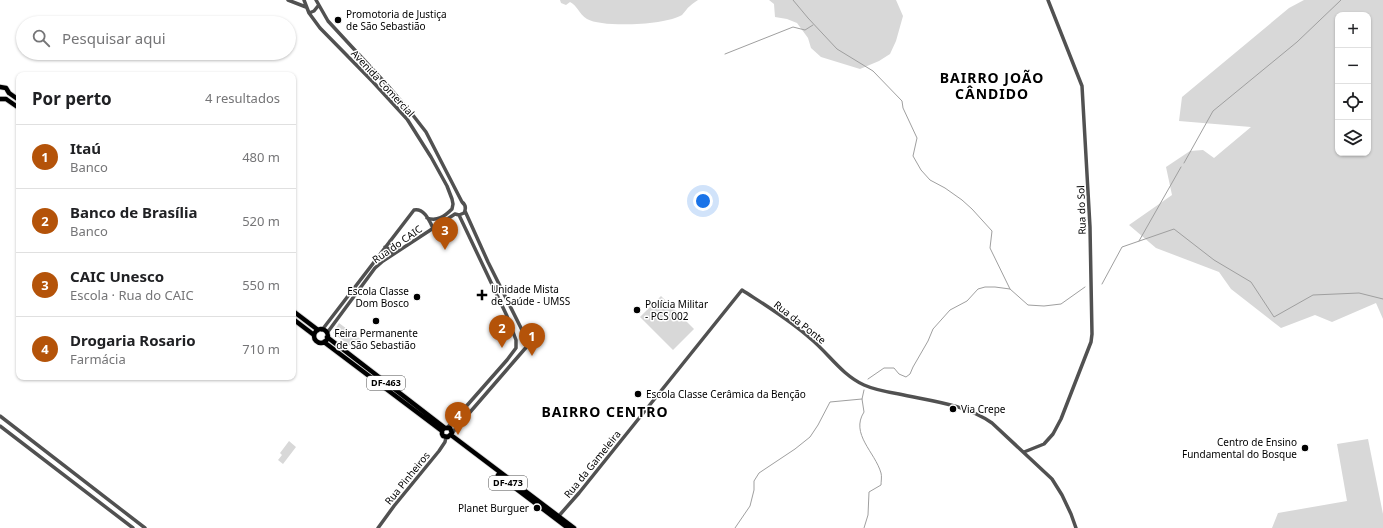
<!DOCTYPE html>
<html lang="pt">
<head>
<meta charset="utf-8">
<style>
  :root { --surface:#fff; --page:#f6f6f6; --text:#202124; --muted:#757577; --line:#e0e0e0; --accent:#b45309 }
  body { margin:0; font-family:"Noto Sans",sans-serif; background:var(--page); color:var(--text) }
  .controls { position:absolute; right:12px; top:12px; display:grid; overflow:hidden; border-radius:8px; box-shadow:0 1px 3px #0004 }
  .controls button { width:36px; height:36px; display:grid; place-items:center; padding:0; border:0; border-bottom:1px solid var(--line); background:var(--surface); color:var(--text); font:20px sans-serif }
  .you { position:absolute; left:703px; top:201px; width:14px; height:14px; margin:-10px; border:3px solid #fff; border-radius:50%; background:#1a73e8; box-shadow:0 0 0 6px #1a73e833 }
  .badge { display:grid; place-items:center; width:26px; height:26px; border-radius:50%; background:var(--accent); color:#fff; font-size:13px; font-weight:700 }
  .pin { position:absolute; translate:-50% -33px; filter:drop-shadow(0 1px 2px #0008) }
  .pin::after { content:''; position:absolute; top:21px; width:14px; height:12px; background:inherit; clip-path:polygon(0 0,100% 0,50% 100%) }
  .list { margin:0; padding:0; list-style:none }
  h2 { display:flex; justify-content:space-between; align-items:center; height:52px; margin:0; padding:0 16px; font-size:17px }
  h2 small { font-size:13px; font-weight:400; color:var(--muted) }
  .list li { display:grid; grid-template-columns:26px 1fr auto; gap:12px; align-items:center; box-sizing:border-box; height:64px; padding:0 16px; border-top:1px solid var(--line) }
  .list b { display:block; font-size:15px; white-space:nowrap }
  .list p { margin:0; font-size:13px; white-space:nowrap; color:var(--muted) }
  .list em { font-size:13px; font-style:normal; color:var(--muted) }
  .icon { flex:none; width:22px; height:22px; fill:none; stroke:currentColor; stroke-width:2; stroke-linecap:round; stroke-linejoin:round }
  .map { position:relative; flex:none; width:1383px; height:528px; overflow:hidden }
  .search { position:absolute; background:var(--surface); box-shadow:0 1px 3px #0004; left:16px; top:16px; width:280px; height:44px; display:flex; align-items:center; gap:10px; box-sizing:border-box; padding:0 14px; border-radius:22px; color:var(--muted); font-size:15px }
  .panel { position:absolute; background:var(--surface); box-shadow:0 1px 3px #0004; left:16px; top:72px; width:280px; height:308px; border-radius:8px }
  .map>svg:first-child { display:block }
  .green { fill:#d8d8d8; fill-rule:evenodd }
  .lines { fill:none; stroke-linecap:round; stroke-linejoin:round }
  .stream { stroke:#9f9f9f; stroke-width:1 }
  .major-casing { stroke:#dbdbdb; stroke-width:6 }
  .minor { stroke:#515151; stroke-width:3.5 }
  .major { stroke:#000; stroke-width:4.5 }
  .poi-dot { fill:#000; stroke:#fff; stroke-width:1.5 }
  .labels { text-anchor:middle; stroke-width:3; stroke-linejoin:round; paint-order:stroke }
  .shield { fill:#fff; stroke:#4c4c4c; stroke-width:1 }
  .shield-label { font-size:9px; font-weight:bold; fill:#000 }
  .poi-label { font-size:10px; fill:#000; stroke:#fff; text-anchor:start }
  .street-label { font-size:10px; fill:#000; stroke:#fff }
  .district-label { font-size:14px; font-weight:bold; letter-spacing:1px; fill:#000; stroke:#fff }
</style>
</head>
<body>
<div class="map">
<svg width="1383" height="528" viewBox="0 0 1383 528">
  <rect width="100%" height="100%" fill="#fff"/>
  <path class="green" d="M560,0H698C695,2 692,4 690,6C687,8 685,12 682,15C666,25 603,28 587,19C579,14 577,5 570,2L566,5L561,3Z
    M769,0H896L903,16L896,41L890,54L879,61L860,69L821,57L811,48L808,38L797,23L787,19L775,17L774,4Z
    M1304,0H1383V319L1376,303L1332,322L1315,315L1281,328L1231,289L1219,272L1156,248L1129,225L1172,195L1166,167L1190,151L1203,150L1214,158L1251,127L1179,121L1182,97L1289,8ZM1338,15H1368V153H1338Z
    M661,296L694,329L673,350L640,317Z
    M339,323L363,341L356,350L333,333Z
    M1368,439L1383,514V528H1272L1278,513L1347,501L1337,444Z
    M289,441L296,447L283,464L278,460L282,455L280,453Z"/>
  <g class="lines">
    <path class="stream" d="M793,0L808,18L837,49L873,71L902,101L903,108L917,138L913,156L921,170L930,180L945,188L962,200L972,209L992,231L990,248L1010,289
      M725,54L793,27L805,30L813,25
      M1184,163L1213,111L1297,42L1341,0
      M1139,241L1181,167
      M1102,284L1122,247L1174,229L1214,260L1251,282L1274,317L1313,295L1359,293L1383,299
      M868,379L884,368H894L899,374L906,377L910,374L913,367L928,341L933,329L950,310L967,301L978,289L985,287H995L1010,289L1028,305L1044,306L1061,304L1085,287
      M735,528L750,506L754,490V481L759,473L795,449L810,437L818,425L830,402L862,399
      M864,528L868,515L869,492L881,485C881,482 882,476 881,473C875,452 850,434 864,412L862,399L864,390"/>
    <defs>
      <path id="major" d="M0,87L6,88L9,93L19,100
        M0,99H6
        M6,99L19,108
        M293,311L318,330
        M293,319L314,335
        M314 336a7 7 0 1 1 14 0a7 7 0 1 1-14 0Z
        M327,337L445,428H450L452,433L448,437L443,436L442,434V430L445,428
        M324,342L442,431
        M451,435L574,528
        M498,475L568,528"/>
    </defs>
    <use href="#major" class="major-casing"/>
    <path class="minor" d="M288,0L306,7
      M304,0L309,13L320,28L373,82L407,119L431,157L447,186L452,199L453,204L452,209C445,216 437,222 427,218
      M316,0L328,21L388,86L412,114L426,132L462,202C466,205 466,209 464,213L459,215L455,214
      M309,13L314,11L318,6
      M390,241L394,247L400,250
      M385,247L390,249L392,255
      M322,330L414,210C424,208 429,220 433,228
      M327,333L375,268L383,261L455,214
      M0,416L145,528
      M0,426L133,528
      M448,427L507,360L516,348V340L507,316L459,215
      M452,433L529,344L488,262L465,211
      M1024,452L1044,444L1053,434L1061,419L1091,342L1092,334L1090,227L1082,86L1048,0
      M557,518L579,493L742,290C765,305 790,320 811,339C829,354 842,375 864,385C875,390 887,392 899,394C931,401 965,404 992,423L1052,479L1062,495L1071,514L1076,528
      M378,528L394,506L439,451L445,442L446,437"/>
    <use href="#major" class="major"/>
  </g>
  <g class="poi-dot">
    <circle cx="338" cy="20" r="4"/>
    <path d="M480 289h4v4h4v4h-4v4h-4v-4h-4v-4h4z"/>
    <circle cx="417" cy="297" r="4"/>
    <circle cx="637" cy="310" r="4"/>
    <circle cx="376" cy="321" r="4"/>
    <circle cx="638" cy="394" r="4"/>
    <circle cx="953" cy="409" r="4"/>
    <circle cx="1305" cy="448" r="4"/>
    <circle cx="537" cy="508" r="4"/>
  </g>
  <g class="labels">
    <g class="shield">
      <rect x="367" y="376" width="38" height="14" rx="3"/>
      <rect x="489" y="476" width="38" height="14" rx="3"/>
    </g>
    <g class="shield-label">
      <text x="386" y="386">DF-463</text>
      <text x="508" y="486">DF-473</text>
    </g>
    <g class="poi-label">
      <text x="346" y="18">Promotoria de Justiça<tspan x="346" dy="12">de São Sebastião</tspan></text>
      <text x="491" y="293">Unidade Mista<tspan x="491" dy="12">de Saúde - UMSS</tspan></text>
      <text x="409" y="295" text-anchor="end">Escola Classe<tspan x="409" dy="12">Dom Bosco</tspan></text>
      <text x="645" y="308">Polícia Militar<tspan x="645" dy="12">- PCS 002</tspan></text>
      <text x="376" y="337" text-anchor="middle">Feira Permanente<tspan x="376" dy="12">de São Sebastião</tspan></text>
      <text x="646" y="398">Escola Classe Cerâmica da Benção</text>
      <text x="961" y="413">Via Crepe</text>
      <text x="1297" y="446" text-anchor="end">Centro de Ensino<tspan x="1297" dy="12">Fundamental do Bosque</tspan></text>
      <text x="529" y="512" text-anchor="end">Planet Burguer</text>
    </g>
    <g class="street-label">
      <text transform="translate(383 83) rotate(47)" y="4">Avenida Comercial</text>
      <text transform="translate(1081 210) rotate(-92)" y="4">Rua do Sol</text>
      <text transform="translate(397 244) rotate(-35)" y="4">Rua do CAIC</text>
      <text transform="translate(800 322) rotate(38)" y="4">Rua da Ponte</text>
      <text transform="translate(592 464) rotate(-51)" y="4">Rua da Gameleira</text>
      <text transform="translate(407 478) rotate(-51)" y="4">Rua Pinheiros</text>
    </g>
    <g class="district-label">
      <text x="992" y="83">BAIRRO JOÃO<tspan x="992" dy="16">CÂNDIDO</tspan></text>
      <text x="605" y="417">BAIRRO CENTRO</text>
    </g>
  </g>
</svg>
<div class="controls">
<button>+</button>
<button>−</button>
<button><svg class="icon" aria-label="locate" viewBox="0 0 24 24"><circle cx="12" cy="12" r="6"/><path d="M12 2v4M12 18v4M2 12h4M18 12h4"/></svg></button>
<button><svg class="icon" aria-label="layers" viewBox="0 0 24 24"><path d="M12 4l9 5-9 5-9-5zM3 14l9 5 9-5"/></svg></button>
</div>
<div class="you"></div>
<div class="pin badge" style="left:532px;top:356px">1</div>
<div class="pin badge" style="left:502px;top:348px">2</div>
<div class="pin badge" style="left:445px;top:250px">3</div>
<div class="pin badge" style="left:458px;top:435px">4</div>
<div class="search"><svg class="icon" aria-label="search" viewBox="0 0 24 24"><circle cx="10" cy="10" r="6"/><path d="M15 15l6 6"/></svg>Pesquisar aqui</div>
<section class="panel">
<h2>Por perto<small>4 resultados</small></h2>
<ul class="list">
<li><span class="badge">1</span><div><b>Itaú</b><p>Banco</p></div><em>480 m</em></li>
<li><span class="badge">2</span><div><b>Banco de Brasília</b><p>Banco</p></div><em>520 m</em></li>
<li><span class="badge">3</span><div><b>CAIC Unesco</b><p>Escola · Rua do CAIC</p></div><em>550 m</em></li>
<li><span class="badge">4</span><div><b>Drogaria Rosario</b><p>Farmácia</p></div><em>710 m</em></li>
</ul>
</section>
</div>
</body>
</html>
